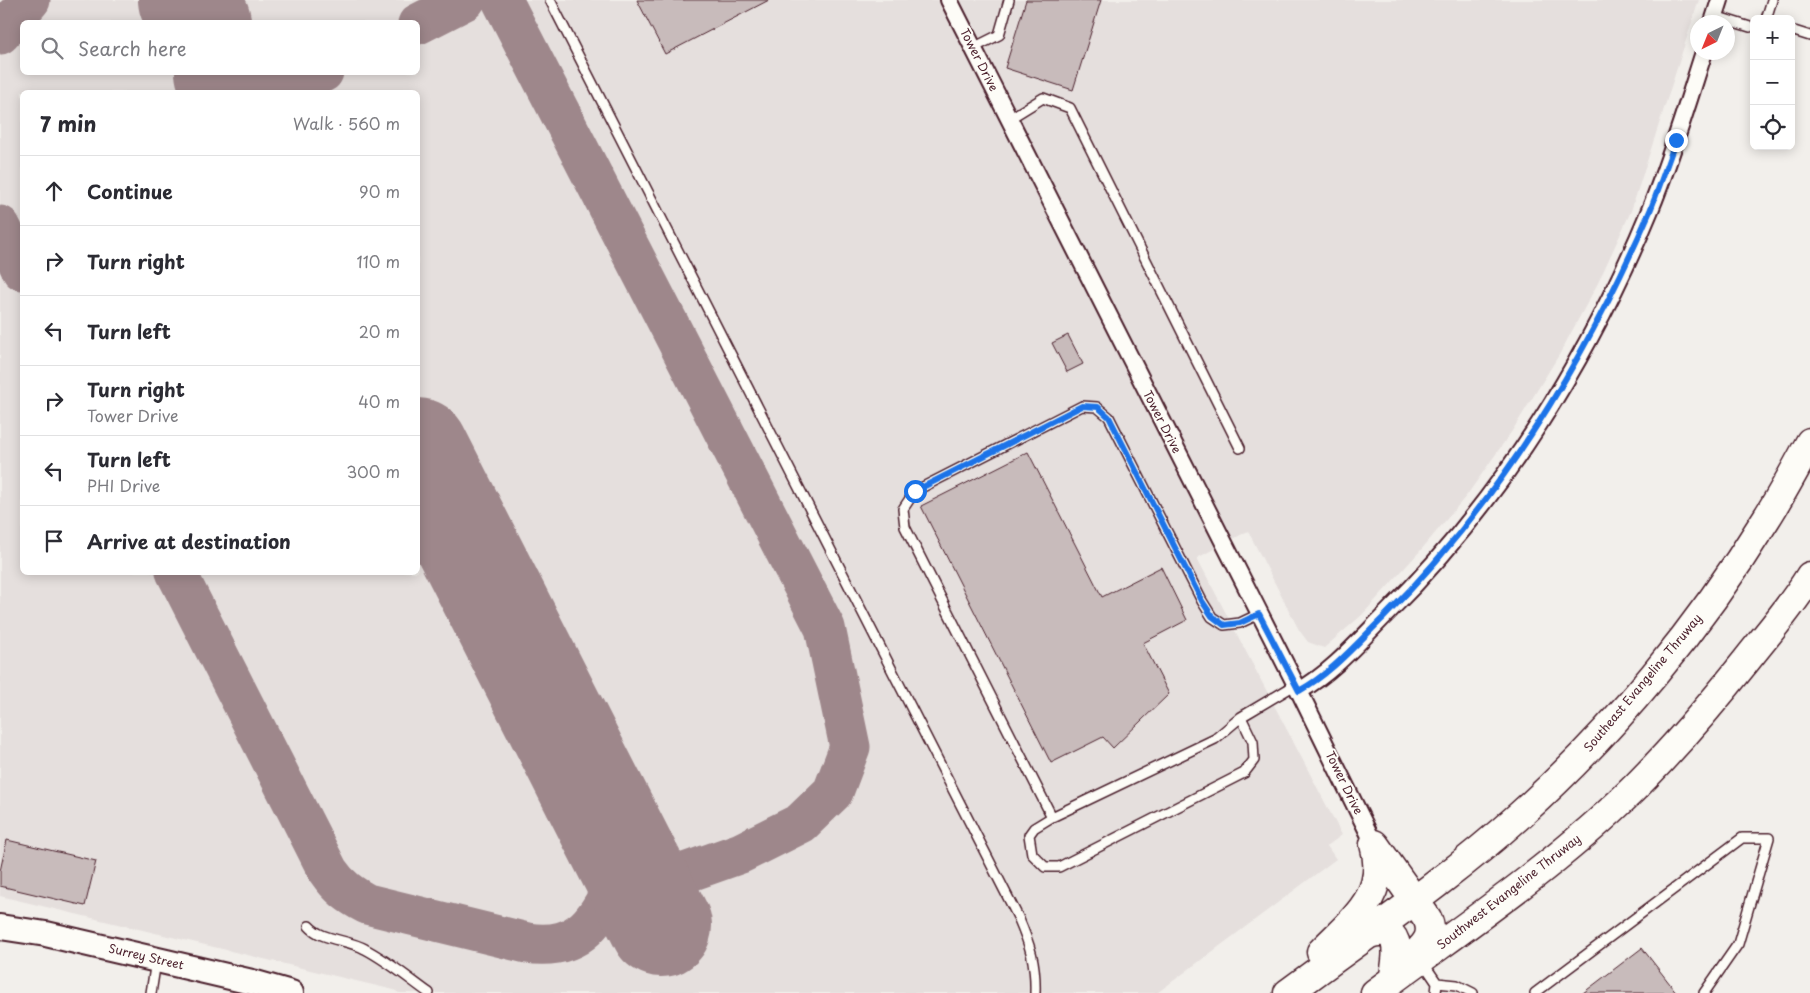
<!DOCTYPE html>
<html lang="en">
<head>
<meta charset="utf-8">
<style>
  :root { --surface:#fff; --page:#f2f2f3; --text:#2b2b33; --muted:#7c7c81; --line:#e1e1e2 }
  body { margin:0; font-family:"Playpen Sans",sans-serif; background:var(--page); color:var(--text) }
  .controls { position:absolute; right:15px; top:15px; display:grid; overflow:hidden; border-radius:8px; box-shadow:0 2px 12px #0003 }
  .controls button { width:45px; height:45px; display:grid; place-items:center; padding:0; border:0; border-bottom:1px solid var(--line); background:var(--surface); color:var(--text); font:25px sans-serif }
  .compass { position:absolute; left:1690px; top:15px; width:45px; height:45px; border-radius:50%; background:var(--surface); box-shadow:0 2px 12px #0003; rotate:223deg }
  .stop { position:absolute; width:15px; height:15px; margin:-11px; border:4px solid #1a73e8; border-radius:50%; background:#fff }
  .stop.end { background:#1a73e8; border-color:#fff; box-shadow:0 1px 5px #0008 }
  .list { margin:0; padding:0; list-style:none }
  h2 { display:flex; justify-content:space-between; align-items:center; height:65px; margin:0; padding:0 20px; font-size:21px }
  h2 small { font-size:16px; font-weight:400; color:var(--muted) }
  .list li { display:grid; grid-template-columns:32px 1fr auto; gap:15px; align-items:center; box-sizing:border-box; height:70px; padding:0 20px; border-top:1px solid var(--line) }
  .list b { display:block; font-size:19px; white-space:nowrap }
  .list p { margin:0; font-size:16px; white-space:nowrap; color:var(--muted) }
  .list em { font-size:16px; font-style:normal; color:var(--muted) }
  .icon { flex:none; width:28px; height:28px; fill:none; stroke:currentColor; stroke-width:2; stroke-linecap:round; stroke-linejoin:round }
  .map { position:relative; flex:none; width:1810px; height:993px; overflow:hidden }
  .search { position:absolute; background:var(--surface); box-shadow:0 2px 12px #0003; left:20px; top:20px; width:400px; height:55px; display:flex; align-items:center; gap:12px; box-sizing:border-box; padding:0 18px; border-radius:8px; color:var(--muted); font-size:19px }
  .panel { position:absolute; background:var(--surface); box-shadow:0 2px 12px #0003; left:20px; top:90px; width:400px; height:485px; border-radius:8px }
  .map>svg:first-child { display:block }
  .built { fill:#e5dfdd; fill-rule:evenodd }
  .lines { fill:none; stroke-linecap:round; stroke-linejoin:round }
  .taxiway { stroke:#9e878b; stroke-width:41 }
  .runway { stroke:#9e878b; stroke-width:102 }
  .building { fill:#c8bbbb; stroke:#4a1f2b }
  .lane-casing { stroke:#4a1f2b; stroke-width:12 }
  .street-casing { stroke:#4a1f2b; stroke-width:20 }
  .secondary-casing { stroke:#4a1f2b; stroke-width:28 }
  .highway-casing { stroke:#4a1f2b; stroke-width:31 }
  .lane { stroke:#fdfcf7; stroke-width:9 }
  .street { stroke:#fdfcf7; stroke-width:16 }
  .secondary { stroke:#fdfcf7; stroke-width:24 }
  .highway { stroke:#fdfcf7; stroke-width:28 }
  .route { stroke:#1a73e8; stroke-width:6 }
  .labels { text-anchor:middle; stroke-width:4; stroke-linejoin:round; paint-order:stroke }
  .street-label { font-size:12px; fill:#4a1f2b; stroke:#fdfcf7 }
</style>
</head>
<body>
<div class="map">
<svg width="1810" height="993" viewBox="0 0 1810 993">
  <rect width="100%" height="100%" fill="#f2efeb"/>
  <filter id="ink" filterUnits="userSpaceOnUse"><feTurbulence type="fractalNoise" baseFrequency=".02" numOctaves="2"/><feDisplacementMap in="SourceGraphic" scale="10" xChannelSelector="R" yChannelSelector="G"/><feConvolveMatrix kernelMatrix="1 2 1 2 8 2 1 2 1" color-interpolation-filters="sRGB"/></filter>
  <g filter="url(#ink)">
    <path class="built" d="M0,0H1699L1631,211L1598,283L1559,355L1512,431L1467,495L1420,551L1362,615L1324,648L1308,642L1299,630L1248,531L1197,558L1342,835L1327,846L1336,859L1157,993H399L394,990L0,896ZM22,22H418V72H22ZM22,92H418V572H22Z"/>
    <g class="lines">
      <path class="taxiway" d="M418,24L465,0
        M0,34L30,0
        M283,92L323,72
        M0,226L22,270
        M176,572L328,871C339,887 350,895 367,904L527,943C590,953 603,905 627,859L679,875L741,853L801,823L833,792L850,747L825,628L502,0"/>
      <path class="runway" d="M189,0L200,22
        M226,72L236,92
        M418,449L661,926"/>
    </g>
    <path class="building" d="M637,0H769L665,54Z
      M1026,0H1101L1073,90L1005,68Z
      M1068,335L1083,364L1067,372L1052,343Z
      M1028,452L1102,597L1161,567L1187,620L1143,643L1169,694L1113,748L1103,737L1051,763L921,506Z
      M7,840L96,861L85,906L0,886V871Z
      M1642,948L1677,993H1583Z"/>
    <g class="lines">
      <defs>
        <path id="lane" d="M550,0L1018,917C1030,945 1036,962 1035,993
          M1715,16L1750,27
          M1766,19L1772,0
          M1791,30L1810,36
          M973,48L999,35L1009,0
          M1009,119L1043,98L1070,108L1240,448
          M1241,717L1253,742L1254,760L1244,773L1059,867H1045L1032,854L1029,835L1034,828L1052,817L1215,739L1241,717L1295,685
          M1052,817L905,527L903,509L915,491L1082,406L1097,407L1109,417L1202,601L1212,617L1224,625L1240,623L1259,614
          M309,926C322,941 348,939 365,949C388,961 408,978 429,993
          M1422,961L1437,983L1436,993
          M1437,983L1457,985L1473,993
          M151,993L156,961
          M1535,993L1742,838H1769L1738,944L1704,993"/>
        <path id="street" d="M949,0L1299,691L1374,844
          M1713,22L1720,0
          M1299,691C1333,672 1360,640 1388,612C1502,499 1589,358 1650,210C1671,159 1687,105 1704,52"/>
        <path id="secondary" d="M0,927L46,934L256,983L291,993"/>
        <path id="highway" d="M1375,845L1427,918C1436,936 1423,947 1411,958
          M1367,935C1402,922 1398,953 1394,975
          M1321,952C1353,919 1389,895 1374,844
          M1288,993C1366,935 1448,880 1520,815C1614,731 1700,626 1766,519C1782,494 1796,468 1810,442
          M1375,993C1458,931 1545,873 1620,802C1666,758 1707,710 1746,661C1768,633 1792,606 1810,576"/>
      </defs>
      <use href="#lane" class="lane-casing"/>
      <use href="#street" class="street-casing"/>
      <use href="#secondary" class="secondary-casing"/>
      <use href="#highway" class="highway-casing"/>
      <use href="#lane" class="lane"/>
      <use href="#street" class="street"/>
      <use href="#secondary" class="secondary"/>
      <use href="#highway" class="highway"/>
    </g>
  </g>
  <g class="lines" filter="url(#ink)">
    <path class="route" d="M915,491L1082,406L1098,407L1109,417L1202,601L1212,616L1224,625L1240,623L1259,614L1299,691C1332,673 1357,643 1384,617C1499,502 1585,361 1650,211C1659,188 1667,164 1676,140"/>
  </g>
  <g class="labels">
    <g class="street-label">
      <text transform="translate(979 60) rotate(63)" y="4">Tower Drive</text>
      <text transform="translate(1162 422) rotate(63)" y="4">Tower Drive</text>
      <text transform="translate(1643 683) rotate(-50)" y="4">Southeast Evangeline Thruway</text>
      <text transform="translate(1344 783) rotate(64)" y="4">Tower Drive</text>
      <text transform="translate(1509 892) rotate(-38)" y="4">Southwest Evangeline Thruway</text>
      <text transform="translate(146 957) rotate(13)" y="4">Surrey Street</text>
    </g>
  </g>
</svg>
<div class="controls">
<button>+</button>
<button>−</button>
<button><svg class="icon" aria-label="locate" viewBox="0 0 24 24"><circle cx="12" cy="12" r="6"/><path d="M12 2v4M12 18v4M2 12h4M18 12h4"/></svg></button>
</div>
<svg class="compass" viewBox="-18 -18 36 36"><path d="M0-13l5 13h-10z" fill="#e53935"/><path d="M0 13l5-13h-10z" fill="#7c7c81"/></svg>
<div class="stop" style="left:915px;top:491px"></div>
<div class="stop end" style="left:1676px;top:140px"></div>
<div class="search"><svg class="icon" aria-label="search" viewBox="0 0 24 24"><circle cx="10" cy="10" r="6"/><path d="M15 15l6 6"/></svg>Search here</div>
<section class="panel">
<h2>7 min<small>Walk · 560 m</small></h2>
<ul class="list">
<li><svg class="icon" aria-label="ahead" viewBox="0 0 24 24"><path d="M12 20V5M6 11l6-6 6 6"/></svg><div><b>Continue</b></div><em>90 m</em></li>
<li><svg class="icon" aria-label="right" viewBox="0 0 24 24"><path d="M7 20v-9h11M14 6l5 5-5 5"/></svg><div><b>Turn right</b></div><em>110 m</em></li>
<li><svg class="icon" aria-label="left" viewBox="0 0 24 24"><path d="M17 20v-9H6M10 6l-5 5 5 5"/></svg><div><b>Turn left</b></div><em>20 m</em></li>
<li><svg class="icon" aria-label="right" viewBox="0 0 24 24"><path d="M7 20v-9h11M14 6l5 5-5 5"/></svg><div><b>Turn right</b><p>Tower Drive</p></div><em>40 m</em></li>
<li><svg class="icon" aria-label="left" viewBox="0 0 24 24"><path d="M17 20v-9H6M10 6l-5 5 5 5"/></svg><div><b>Turn left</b><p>PHI Drive</p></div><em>300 m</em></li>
<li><svg class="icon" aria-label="arrive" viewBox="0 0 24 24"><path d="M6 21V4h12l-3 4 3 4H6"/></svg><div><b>Arrive at destination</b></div></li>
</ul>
</section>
</div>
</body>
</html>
